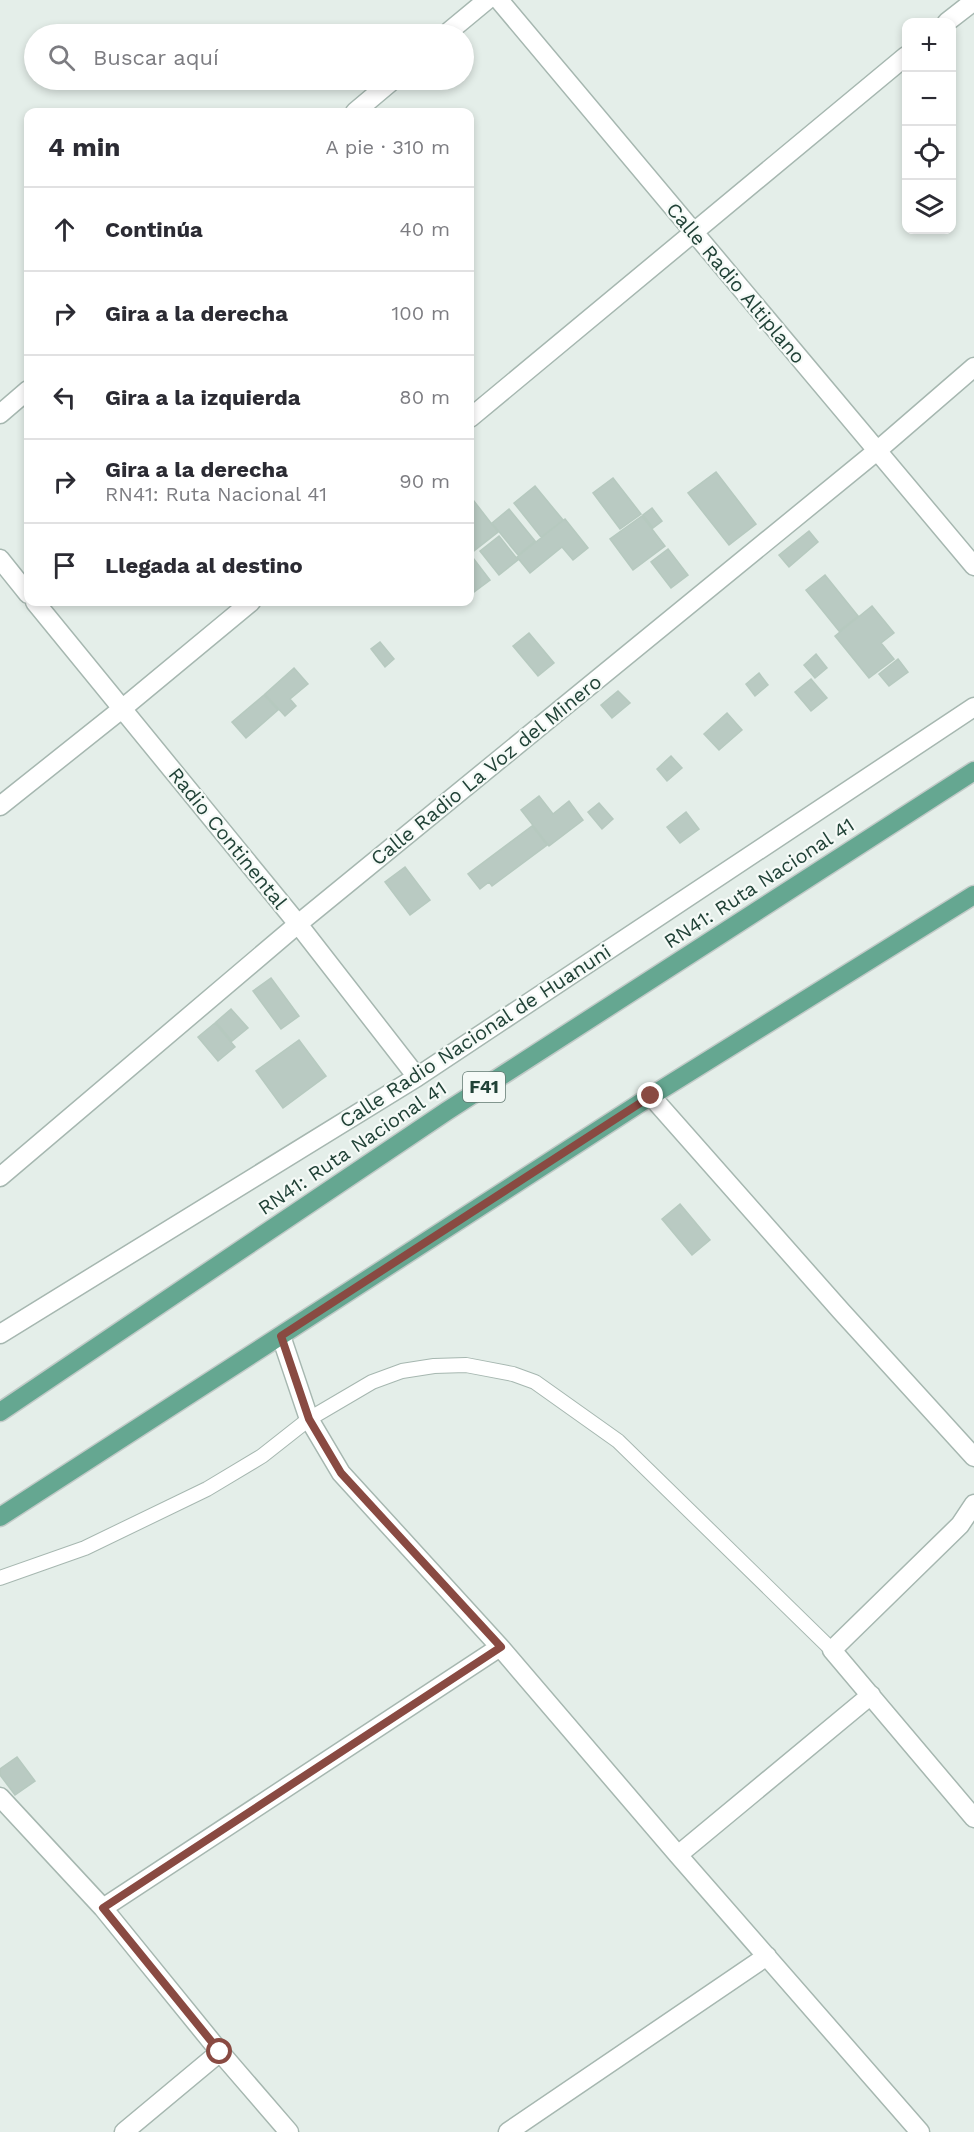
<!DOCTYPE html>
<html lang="es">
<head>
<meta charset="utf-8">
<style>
  :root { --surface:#fff; --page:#f7f7f7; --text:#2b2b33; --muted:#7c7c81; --line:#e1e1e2 }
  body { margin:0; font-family:"Work Sans",sans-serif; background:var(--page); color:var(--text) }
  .controls { position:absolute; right:18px; top:18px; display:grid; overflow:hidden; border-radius:12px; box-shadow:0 3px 9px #0003 }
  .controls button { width:54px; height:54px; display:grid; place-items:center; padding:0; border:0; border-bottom:2px solid var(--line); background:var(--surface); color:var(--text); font:30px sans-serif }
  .stop { position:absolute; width:18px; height:18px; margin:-14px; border:4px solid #894a42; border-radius:50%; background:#fff }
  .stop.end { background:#894a42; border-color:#fff; box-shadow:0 2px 6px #0008 }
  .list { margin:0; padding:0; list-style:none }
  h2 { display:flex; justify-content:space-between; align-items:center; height:78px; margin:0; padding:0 24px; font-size:26px }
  h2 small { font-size:20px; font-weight:400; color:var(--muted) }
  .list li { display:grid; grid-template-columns:39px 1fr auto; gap:18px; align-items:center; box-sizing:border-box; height:84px; padding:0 24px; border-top:2px solid var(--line) }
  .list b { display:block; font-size:22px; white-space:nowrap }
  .list p { margin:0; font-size:20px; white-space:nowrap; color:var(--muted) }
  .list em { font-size:20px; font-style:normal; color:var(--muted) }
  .icon { flex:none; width:33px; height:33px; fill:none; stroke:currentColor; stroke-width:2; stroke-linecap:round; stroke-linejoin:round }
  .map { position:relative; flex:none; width:974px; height:2132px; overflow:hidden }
  .search { position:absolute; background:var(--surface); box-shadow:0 3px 9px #0003; left:24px; top:24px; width:450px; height:66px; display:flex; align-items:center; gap:15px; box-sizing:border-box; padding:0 21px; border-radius:33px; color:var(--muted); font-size:22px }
  .panel { position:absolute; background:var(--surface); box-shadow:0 3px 9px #0003; left:24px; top:108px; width:450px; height:498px; border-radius:12px }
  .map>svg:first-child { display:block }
  .building { fill:#b9cac2; stroke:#b6c9bf; stroke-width:1.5 }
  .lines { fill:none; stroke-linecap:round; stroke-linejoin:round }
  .service-casing { stroke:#a6b7b0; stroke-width:16 }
  .minor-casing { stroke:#a6b7b0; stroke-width:21 }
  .primary-casing { stroke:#c1cac7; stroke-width:21 }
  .service { stroke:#fff; stroke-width:14 }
  .minor { stroke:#fff; stroke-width:18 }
  .primary { stroke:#65a791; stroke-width:18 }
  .route { stroke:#894a42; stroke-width:8 }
  .labels { text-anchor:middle; stroke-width:4.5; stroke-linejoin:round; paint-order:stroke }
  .shield { fill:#f5faf7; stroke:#617971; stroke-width:1.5 }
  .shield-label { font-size:18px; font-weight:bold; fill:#214237 }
  .street-label { font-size:20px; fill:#214237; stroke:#f5faf7 }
</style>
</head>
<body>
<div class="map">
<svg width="974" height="2132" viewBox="0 0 974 2132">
  <rect width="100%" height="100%" fill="#e4eee9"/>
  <path class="building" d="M716,472L756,524L729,545L688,493Z
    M613,478L641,514L620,529L593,493Z
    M535,486L563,520L541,537L514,503Z
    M470,496L498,532L474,551L470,545Z
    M652,508L662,521L653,528L643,515Z
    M509,509L535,541L518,555L492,523Z
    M642,516L665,546L633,570L610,539Z
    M565,519L588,548L573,560L562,547L530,573L517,557Z
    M809,531L818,542L789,567L779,555Z
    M499,536L518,560L499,575L480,551Z
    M668,549L688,575L671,588L651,562Z
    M470,554L490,580L470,595Z
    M825,575L858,616L839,631L806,590Z
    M872,606L894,633L881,643L894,659L869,678L835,636Z
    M529,633L554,663L538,676L513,646Z
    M380,642L394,659L385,667L371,649Z
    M816,654L827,668L815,678L804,665Z
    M898,659L908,672L889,686L879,674Z
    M294,668L308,684L290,699L296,706L285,716L265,694Z
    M759,673L768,685L755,696L746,684Z
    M811,679L827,698L811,711L795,692Z
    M618,691L630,703L612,718L601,705Z
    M264,695L278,710L246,738L232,722Z
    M727,713L742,730L719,750L704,734Z
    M671,756L682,768L667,781L657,769Z
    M539,796L553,814L569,801L583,820L549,846L521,810Z
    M599,803L613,819L602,829L588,812Z
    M686,812L699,829L680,843L667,827Z
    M532,826L547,845L492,886L489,882L480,889L468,874Z
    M405,867L430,900L410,915L385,882Z
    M271,978L299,1016L281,1029L253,991Z
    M231,1009L248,1028L232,1041L216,1022Z
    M215,1023L235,1047L218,1061L198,1037Z
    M299,1040L326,1076L283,1108L256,1071Z
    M680,1204L710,1240L692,1255L662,1219Z
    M17,1757L35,1781L15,1795L0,1775V1769Z"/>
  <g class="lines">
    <defs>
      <path id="service" d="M0,1578L85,1548L207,1489L262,1456L309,1419L372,1382L402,1371L434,1366L466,1365L513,1374L535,1382L618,1441L832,1650"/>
      <path id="minor" d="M499,0L974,566
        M947,22L974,1
        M446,34L487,0
        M355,112L393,80
        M0,414L28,390
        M470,418L906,56
        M0,559L28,594
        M35,602L298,924L417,1077
        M0,806L123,708L251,602
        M651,1096L841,1311L974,1457
        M0,1177L298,924L878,450L974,367
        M0,1334L417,1077L974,707
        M281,1336L309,1419L341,1473L500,1647L678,1855L920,2132
        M974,1504L960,1525L832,1650L974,1818
        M0,1797L103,1908L220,2052L289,2132
        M678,1855L871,1695
        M103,1908L500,1647
        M124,2132L220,2052
        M508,2132L767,1956"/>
      <path id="primary" d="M0,1412L447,1111L974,771
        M0,1517L651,1096L974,895"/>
    </defs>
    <use href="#service" class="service-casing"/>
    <use href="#minor" class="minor-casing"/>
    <use href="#primary" class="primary-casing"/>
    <use href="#service" class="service"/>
    <use href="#minor" class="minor"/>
    <use href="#primary" class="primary"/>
  </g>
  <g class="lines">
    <path class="route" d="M220,2052L103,1908L501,1647L341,1473L309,1419L281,1336L651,1096"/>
  </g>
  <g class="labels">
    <rect class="shield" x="463" y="1072" width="42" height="30" rx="4.5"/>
    <g class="shield-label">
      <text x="484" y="1093">F41</text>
    </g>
    <g class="street-label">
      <text transform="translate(736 283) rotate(50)" y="7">Calle Radio Altiplano</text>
      <text transform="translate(486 770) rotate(-39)" y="7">Calle Radio La Voz del Minero</text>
      <text transform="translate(228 838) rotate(51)" y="7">Radio Continental</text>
      <text transform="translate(759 883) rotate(-33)" y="7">RN41: Ruta Nacional 41</text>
      <text transform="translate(475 1036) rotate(-33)" y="7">Calle Radio Nacional de Huanuni</text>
      <text transform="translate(352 1148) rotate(-34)" y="7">RN41: Ruta Nacional 41</text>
    </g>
  </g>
</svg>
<div class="controls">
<button>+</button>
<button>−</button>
<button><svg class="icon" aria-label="locate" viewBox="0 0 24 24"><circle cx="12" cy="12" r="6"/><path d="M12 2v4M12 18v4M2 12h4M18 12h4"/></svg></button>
<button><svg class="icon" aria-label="layers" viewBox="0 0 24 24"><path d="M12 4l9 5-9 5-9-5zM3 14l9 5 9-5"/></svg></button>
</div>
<div class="stop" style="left:220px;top:2052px"></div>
<div class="stop end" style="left:651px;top:1096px"></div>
<div class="search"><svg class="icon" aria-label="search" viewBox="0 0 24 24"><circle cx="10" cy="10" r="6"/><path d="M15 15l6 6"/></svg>Buscar aquí</div>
<section class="panel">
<h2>4 min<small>A pie · 310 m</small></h2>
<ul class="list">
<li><svg class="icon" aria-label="ahead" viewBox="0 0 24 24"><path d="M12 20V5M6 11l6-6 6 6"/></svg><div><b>Continúa</b></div><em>40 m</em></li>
<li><svg class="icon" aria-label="right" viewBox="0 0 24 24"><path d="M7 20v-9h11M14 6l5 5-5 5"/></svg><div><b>Gira a la derecha</b></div><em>100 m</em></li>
<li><svg class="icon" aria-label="left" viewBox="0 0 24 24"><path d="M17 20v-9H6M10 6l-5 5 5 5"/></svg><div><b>Gira a la izquierda</b></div><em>80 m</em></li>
<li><svg class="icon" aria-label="right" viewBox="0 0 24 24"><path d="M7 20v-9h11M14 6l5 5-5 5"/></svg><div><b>Gira a la derecha</b><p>RN41: Ruta Nacional 41</p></div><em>90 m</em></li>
<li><svg class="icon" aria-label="arrive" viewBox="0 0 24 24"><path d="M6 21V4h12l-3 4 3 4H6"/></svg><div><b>Llegada al destino</b></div></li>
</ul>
</section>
</div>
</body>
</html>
